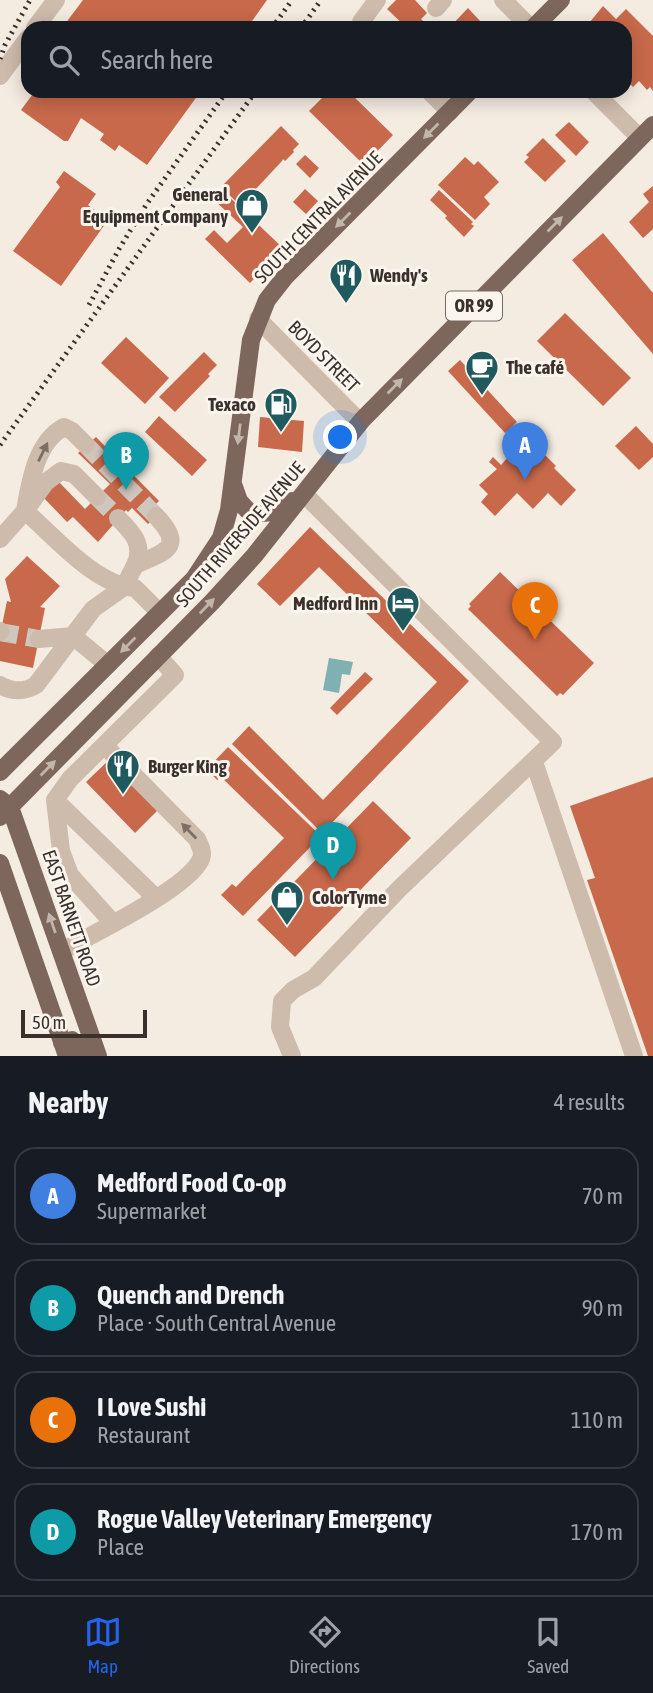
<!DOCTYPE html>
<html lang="en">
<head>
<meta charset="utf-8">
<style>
  :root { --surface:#171b24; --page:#242831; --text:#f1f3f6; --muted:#9ea1a6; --line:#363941; --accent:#2563eb }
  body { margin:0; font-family:"Asap Condensed",sans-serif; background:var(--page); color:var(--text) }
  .scale { position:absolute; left:21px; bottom:18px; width:126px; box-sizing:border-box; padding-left:7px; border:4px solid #3b302b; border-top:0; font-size:19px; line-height:24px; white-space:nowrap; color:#3b302b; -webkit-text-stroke:5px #fbf5ee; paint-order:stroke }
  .you { position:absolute; left:341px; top:438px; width:24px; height:24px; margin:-18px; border:5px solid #fff; border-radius:50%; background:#1a73e8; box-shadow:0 0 0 10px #1a73e833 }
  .badge { display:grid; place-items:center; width:46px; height:46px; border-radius:50%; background:var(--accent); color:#fff; font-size:23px; font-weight:700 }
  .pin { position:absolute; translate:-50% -58px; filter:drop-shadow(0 2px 4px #0008) }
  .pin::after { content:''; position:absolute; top:37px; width:24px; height:21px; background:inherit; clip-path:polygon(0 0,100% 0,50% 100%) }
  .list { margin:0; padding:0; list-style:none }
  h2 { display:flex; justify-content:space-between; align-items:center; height:91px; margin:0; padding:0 28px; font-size:30px }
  h2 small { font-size:23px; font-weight:400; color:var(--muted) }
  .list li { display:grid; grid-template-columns:46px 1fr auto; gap:21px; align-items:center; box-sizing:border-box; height:98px; margin:0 14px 14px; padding:0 14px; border:2px solid var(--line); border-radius:21px }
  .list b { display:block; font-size:26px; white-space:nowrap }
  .list p { margin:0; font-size:23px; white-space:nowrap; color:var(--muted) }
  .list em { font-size:23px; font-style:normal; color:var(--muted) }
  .icon { flex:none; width:38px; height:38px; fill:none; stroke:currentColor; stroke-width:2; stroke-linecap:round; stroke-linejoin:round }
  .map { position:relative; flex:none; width:653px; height:1056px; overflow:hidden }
  .search { position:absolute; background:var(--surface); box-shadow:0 4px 18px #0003; left:21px; right:21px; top:21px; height:77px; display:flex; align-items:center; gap:18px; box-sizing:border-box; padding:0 24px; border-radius:21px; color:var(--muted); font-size:26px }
  .sheet { height:539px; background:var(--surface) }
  nav { display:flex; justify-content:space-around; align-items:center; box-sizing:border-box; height:98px; border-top:2px solid var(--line); background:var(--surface); font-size:19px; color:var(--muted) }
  nav a { display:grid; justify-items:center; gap:4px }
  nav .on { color:var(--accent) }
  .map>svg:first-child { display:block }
  .water { fill:#7fb0b2 }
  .building { fill:#c8694b }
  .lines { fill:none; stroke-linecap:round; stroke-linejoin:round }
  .minor-tunnel { stroke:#cfc6bd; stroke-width:18; stroke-dasharray:18 9; stroke-linecap:butt }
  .minor { stroke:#cdbbac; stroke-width:18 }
  .major { stroke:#7d675c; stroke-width:18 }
  .rail { stroke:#3b302b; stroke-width:5; stroke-dasharray:2 5; stroke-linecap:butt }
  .oneway { fill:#c2b5ac }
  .oneway2 { fill:#7d6f65 }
  .labels { text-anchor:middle; stroke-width:6; stroke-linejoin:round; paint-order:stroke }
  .shield { fill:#fbf5ee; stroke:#756b66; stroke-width:2 }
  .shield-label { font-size:18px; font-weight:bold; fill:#3b302b }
  .poi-label { font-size:19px; font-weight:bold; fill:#3b302b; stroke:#fbf5ee; text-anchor:start }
  .street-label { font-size:19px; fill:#3b302b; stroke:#fbf5ee }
</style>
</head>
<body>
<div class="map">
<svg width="653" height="1056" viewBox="0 0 653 1056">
  <rect width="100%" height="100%" fill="#f4ebe1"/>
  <path class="water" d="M329,658L353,662L350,675L342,674L339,693L323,690Z"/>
  <path class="building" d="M83,0H267L247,28H62Z
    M396,0H415L427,13L421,19L430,28H407L387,9Z
    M603,6L616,19L626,9L653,36V91L650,87L647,90L639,81L633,87L629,83L625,87V28H585Z
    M468,8L481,22L490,28H449Z
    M35,91H201L147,165L119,145L115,151L100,140L104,134L81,118L68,141H64L21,110Z
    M329,91H348L393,135L364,165L309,111Z
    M569,122L589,142L576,156L555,135Z
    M281,126L299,144L293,150L294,152L285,161L283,159L282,161L253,192L260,199L247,212L221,187Z
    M543,138L566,161L545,182L524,162L529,157L526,155Z
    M305,155L319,168L310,178L296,164Z
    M465,157L474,165L478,161L499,182L484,197L490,204L475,220L438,185Z
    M64,171L96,194L88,205L108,220L61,286L13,251L60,187L56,182Z
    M653,186V229L643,238L629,222L649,202L643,194Z
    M305,189L318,201L306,214L293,202Z
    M222,190L283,248L250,283L205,239L214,230L227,243L243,227L213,199Z
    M439,190L473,222L471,224L474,226L464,237L445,218L447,216L430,200Z
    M603,233L653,293V354L572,260Z
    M565,313L631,378L603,406L537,341Z
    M126,337L169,378L145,404L101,363Z
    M204,352L217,365L208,374L210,376L175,412L159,397Z
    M460,360L517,422L505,433L448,371Z
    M159,416L207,460L192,476L145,432Z
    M260,417L304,421L302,452L258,447Z
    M636,426L653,444V457L639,470L615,446Z
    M96,437L159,501L156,504L162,510L148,524L132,508L128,512L126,510L98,542L73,517L67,522L42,496L58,481L85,509L110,484L78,453Z
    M526,440L532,442L556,466L554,468L576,490L561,506L548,493L533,509L517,493L495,516L481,502L488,494L479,485L497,469L489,462L493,457L501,465L511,454H517V450Z
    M310,527L469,681L322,833L232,744L249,726L323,800L437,682L319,567L280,606L257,584Z
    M27,556L60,586L40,607L45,608L33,668L0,661V635L7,601L11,602L5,579Z
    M500,572L594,663L563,695L560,693L557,696L468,609L471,606L469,604Z
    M365,672L373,679L337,715L330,708Z
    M228,747L321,836L243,916L221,895L232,884L236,887L284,838L221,777L217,780L207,769Z
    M110,759L159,809L135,833L86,782Z
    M653,777V1056H648L587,880L595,878L570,806Z
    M373,801L411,838L295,957L257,920Z"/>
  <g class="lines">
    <path class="minor-tunnel" d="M86,445L156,516
      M97,497L118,518
      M0,632L39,639"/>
    <path class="minor" d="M503,0L531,28
      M436,8L443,0
      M35,28L56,0
      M367,28L361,22L377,0
      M0,76L28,38
      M429,91L450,112
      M593,91L640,138
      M258,319L360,422
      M27,508L46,482L61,471L74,474L97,497
      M25,511C30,482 36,442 64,427L72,431L86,445
      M118,518C132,532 145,545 135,565
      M0,539L25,511C55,537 95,585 135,588L160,613
      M0,631V632
      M39,639L73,636L108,665
      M0,685C12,692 25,692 36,685L93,609L124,587L135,565C165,552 186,548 156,516
      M534,762L634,1056
      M55,800L156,898
      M113,923L70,875L61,851L55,800L70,779L175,675L158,656
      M62,951C91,935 189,888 201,859C204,852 200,846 197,839L105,746
      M292,1056L280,1027L282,1001L293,990L314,978L399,889L553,742L304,494"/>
    <path class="major" d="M533,28L561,0
      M233,484L239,501L251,514L274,512L292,501
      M0,772L194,579L221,538L229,510L251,340L267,300L285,277L470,91
      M0,799L10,807L98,1056
      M0,817L212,602L254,556L362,420L653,125
      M0,863L67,1056
      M62,1043L72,1040L79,1046L82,1056"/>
    <path class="rail" d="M272,28L292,0
      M301,28L321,0
      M0,59L5,45L30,0
      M89,305L119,249L146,205L227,91
      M0,445L256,91"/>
  </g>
  <defs><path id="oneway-solid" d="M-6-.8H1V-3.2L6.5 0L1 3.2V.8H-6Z" transform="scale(1.75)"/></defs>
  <g class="oneway">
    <use href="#oneway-solid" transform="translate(431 131) rotate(135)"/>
    <use href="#oneway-solid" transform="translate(343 220) rotate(135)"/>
    <use href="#oneway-solid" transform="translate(555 224) rotate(-45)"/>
    <use href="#oneway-solid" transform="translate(395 386) rotate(-45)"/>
    <use href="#oneway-solid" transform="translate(239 434) rotate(97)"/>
    <use href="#oneway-solid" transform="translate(207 606) rotate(-46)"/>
    <use href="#oneway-solid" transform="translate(128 645) rotate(135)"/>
    <use href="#oneway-solid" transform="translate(48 768) rotate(-45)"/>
    <use href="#oneway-solid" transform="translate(52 923) rotate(-109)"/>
  </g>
  <g class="oneway2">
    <use href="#oneway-solid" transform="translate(43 452) rotate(-64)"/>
    <use href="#oneway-solid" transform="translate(189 831) rotate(-134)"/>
  </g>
  <defs>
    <symbol id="shop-pin" viewBox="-11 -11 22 30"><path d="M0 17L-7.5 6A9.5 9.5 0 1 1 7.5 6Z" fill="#1f5a5e" stroke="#fbf5ee"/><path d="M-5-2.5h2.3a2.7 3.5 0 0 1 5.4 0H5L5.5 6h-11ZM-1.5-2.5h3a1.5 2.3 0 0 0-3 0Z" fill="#fff"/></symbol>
    <symbol id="restaurant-pin" viewBox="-11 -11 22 30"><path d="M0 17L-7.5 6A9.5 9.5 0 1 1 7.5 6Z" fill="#1f5a5e" stroke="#fbf5ee"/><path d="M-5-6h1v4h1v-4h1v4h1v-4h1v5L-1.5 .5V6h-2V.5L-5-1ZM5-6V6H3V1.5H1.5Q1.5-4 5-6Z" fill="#fff"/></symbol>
    <symbol id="cafe-pin" viewBox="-11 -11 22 30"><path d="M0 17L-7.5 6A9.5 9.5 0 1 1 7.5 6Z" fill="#1f5a5e" stroke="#fbf5ee"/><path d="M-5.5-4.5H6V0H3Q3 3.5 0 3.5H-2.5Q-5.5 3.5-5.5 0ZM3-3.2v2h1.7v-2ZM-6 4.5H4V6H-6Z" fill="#fff"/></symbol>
    <symbol id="fuel-pin" viewBox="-11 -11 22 30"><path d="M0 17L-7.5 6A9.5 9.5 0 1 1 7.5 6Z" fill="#1f5a5e" stroke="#fbf5ee"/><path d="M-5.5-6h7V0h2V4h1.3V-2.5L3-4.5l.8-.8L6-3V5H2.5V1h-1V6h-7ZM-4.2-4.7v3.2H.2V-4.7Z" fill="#fff"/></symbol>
    <symbol id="hotel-pin" viewBox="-11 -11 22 30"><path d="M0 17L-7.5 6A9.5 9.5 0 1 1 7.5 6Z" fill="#1f5a5e" stroke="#fbf5ee"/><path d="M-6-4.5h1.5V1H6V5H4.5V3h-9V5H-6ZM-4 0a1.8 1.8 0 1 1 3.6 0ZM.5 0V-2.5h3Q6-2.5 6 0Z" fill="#fff"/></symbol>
  </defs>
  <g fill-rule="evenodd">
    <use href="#shop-pin" x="233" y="186" width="38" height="52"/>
    <use href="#restaurant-pin" x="327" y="256" width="38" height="52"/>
    <use href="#cafe-pin" x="463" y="348" width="38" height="52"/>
    <use href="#fuel-pin" x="262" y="385" width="38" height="52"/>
    <use href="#hotel-pin" x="384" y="584" width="38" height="52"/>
    <use href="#restaurant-pin" x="104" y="747" width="38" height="52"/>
    <use href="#shop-pin" x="268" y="878" width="38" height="52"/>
  </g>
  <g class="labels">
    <rect class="shield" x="446" y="291.5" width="56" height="29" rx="5"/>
    <g class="shield-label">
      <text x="474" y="312">OR 99</text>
    </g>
    <g class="poi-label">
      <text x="228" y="201" text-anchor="end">General<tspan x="228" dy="22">Equipment Company</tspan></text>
      <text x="370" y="282">Wendy's</text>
      <text x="506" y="374">The café</text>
      <text x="256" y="411" text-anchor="end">Texaco</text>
      <text x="378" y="610" text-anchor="end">Medford Inn</text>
      <text x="148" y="773">Burger King</text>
      <text x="312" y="904">ColorTyme</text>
    </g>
    <g class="street-label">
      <text transform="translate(318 217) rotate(-46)" y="7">SOUTH CENTRAL AVENUE</text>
      <text transform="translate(324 356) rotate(45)" y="7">BOYD STREET</text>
      <text transform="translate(240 534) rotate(-49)" y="7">SOUTH RIVERSIDE AVENUE</text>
      <text transform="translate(72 918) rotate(71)" y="7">EAST BARNETT ROAD</text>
    </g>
  </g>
</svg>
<div class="scale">50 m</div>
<div class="you"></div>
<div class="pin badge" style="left:525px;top:480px;background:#3f7fe0">A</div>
<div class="pin badge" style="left:126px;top:490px;background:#0f9aa8">B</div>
<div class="pin badge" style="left:535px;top:640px;background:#e8710a">C</div>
<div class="pin badge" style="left:333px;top:880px;background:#0f9aa8">D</div>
<div class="search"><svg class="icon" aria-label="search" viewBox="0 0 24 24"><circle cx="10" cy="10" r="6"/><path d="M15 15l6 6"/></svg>Search here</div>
</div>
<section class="sheet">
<h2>Nearby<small>4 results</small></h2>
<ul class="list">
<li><span class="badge" style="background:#3f7fe0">A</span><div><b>Medford Food Co-op</b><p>Supermarket</p></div><em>70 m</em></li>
<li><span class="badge" style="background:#0f9aa8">B</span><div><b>Quench and Drench</b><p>Place · South Central Avenue</p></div><em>90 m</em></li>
<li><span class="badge" style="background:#e8710a">C</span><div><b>I Love Sushi</b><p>Restaurant</p></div><em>110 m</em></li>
<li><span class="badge" style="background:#0f9aa8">D</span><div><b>Rogue Valley Veterinary Emergency</b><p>Place</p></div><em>170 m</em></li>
</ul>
</section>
<nav>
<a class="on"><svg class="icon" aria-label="map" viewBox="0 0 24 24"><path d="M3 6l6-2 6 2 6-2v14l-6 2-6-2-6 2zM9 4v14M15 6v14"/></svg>Map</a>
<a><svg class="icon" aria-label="directions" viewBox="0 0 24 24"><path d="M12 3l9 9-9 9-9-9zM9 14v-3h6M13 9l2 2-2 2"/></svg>Directions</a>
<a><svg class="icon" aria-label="saved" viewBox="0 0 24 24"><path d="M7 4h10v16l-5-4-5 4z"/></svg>Saved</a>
</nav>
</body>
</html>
